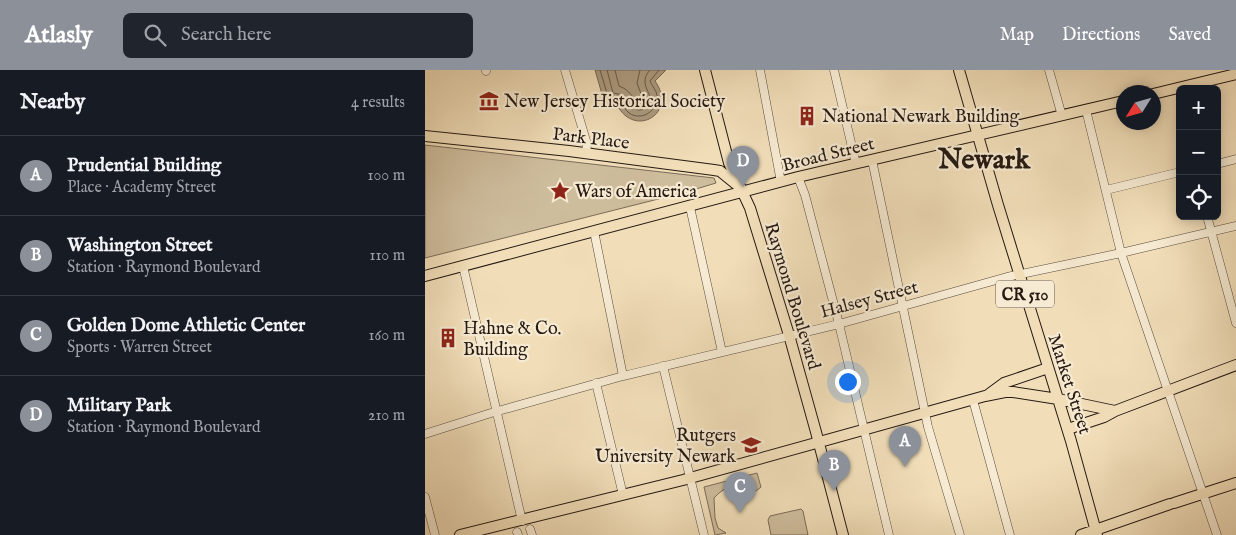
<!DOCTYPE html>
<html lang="en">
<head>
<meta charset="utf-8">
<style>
  :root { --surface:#171b24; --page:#20242c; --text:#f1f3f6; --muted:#9ea1a6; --line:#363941; --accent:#8c9099 }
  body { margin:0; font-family:"IM FELL English",serif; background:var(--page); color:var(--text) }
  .controls { position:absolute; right:15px; top:15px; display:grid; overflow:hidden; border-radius:8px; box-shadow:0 2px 12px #0003 }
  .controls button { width:45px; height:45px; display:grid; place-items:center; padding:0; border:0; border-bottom:1px solid var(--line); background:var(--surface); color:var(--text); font:25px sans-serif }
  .compass { position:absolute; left:691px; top:15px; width:45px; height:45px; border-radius:50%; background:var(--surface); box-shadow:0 2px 12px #0003; rotate:233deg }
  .you { position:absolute; left:422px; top:311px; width:18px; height:18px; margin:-12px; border:4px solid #fff; border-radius:50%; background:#1a73e8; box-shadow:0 0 0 8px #1a73e833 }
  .badge { display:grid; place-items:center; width:32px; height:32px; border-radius:50%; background:var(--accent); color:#fff; font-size:16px; font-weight:700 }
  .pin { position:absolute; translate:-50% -41px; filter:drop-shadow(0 1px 2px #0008) }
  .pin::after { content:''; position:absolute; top:26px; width:18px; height:15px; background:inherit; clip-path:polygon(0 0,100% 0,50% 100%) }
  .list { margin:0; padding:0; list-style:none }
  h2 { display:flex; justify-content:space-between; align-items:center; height:65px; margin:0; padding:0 20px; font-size:21px }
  h2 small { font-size:16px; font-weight:400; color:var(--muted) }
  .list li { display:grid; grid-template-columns:32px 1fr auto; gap:15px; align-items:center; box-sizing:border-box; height:80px; padding:0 20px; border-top:1px solid var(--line) }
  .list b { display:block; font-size:19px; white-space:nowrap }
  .list p { margin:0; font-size:16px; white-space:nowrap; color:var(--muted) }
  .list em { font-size:16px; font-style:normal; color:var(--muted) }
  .icon { flex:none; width:28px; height:28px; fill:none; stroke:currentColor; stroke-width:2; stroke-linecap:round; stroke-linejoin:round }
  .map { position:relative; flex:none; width:811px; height:465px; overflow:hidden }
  header { display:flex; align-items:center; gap:30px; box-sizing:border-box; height:70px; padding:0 25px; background:var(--accent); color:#fff }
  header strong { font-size:24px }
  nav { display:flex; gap:28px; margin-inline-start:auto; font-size:18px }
  .search { width:350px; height:45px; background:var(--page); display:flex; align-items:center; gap:12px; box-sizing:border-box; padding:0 18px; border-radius:8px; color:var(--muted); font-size:19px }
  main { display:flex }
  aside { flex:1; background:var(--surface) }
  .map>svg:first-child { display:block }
  .green { fill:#cebd9d; stroke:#7a6b58 }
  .water { fill:#ac9b80; stroke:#766754 }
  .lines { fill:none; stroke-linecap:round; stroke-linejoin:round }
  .shore { stroke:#685a49; stroke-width:1 }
  .minor-casing { stroke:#584a3c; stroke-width:9 }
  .major-casing { stroke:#251912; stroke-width:12 }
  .minor { stroke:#f6ead2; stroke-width:8 }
  .major { stroke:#f1deb9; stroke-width:10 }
  .labels { text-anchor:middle; stroke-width:4.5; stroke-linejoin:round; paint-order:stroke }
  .shield { fill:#f6ead2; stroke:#64584c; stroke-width:1 }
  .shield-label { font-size:16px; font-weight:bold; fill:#251912 }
  .poi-label { font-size:18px; fill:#251912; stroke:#f6ead2; text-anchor:start }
  .street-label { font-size:18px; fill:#251912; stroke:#f6ead2 }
  .town-label { font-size:28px; font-weight:bold; fill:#251912; stroke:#f6ead2 }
</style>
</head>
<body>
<header>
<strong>Atlasly</strong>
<div class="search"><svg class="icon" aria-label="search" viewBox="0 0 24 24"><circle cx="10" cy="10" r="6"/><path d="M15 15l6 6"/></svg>Search here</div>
<nav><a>Map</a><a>Directions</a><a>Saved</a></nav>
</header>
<main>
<aside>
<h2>Nearby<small>4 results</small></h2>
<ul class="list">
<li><span class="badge">A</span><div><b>Prudential Building</b><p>Place · Academy Street</p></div><em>100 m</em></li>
<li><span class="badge">B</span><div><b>Washington Street</b><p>Station · Raymond Boulevard</p></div><em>110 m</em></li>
<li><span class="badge">C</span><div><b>Golden Dome Athletic Center</b><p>Sports · Warren Street</p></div><em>160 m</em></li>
<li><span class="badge">D</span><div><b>Military Park</b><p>Station · Raymond Boulevard</p></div><em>210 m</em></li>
</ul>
</aside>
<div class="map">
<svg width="811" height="465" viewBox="0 0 811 465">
  <rect width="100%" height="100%" fill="#f1deb9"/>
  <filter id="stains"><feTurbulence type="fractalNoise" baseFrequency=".004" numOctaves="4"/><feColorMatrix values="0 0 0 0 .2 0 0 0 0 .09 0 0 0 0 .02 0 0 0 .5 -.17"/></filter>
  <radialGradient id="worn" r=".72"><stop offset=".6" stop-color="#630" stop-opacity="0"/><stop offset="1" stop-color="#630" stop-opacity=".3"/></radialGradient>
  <path class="green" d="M0,75L289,108L291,113L261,122L0,188Z
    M332,403L336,417L331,421L322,412C308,414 298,418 289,428L290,448L293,458L301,463L290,465L279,417Z
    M376,439L378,441L383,465H346L343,450L345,446Z"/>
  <path class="water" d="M170,0H241L230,11C253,43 210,69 192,35L181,38Z"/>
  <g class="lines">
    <path class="shore" d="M175,0L184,30H194C198,34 200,40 204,43C217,52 234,40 232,25C231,20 227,16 225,11L234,0
      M182,0L188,23C192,24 196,24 199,26C206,32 209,45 220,38C237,28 209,17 225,0
      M190,0L194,16C207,21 206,28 214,32L218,29L212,13L215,0"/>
    <defs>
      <path id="minor" d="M61,0V1
        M140,0L162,74L161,84
        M335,0L356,112
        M409,0L431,94
        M624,0L637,46
        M661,40L696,183L792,465
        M447,90L503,357L535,465
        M792,94L811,89
        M373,107L380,125L414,254L464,465
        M681,120L755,102
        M265,137L297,282
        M782,146L811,253
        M169,161L198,306
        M38,196L97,451
        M238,296L279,465
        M171,313L198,425
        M548,330L585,465
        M0,364L66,343L198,306L414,254L582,207L696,183L811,156
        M0,427L10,465
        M105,459L107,465
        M92,462L93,465"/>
      <path id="major" d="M280,0L304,93L325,138L364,265L391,362L418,465
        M534,0L573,135L646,371L672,465
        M728,24L811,4
        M0,66L144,81L289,100L295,101L311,114
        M0,206L373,107L698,31
        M564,324L579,313L623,298
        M643,359L679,347L690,341L811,295
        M749,433L811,413
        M35,465L258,410L560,326L580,322H588L633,329L690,341
        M656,465L745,434"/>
    </defs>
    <use href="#minor" class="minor-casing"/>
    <use href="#major" class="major-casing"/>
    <use href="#minor" class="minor"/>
    <use href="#major" class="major"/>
  </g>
  <defs>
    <symbol id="museum-bare" viewBox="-9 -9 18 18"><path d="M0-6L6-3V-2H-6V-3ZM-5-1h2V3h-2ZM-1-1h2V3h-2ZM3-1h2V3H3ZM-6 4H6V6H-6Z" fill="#8f2418" stroke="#f6ead2" stroke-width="2.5" paint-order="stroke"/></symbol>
    <symbol id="building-bare" viewBox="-9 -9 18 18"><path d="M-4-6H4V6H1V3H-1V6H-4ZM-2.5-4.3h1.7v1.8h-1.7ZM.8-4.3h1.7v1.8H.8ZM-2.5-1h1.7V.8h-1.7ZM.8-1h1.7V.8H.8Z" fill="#8f2418" stroke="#f6ead2" stroke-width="2.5" paint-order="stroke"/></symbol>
    <symbol id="sight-bare" viewBox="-9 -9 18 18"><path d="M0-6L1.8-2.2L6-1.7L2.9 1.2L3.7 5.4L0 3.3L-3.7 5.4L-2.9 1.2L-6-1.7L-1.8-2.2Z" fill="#8f2418" stroke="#f6ead2" stroke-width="2.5" paint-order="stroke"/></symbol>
    <symbol id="university-bare" viewBox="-9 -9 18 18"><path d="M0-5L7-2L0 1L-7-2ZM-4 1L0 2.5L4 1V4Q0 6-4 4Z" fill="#8f2418" stroke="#f6ead2" stroke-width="2.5" paint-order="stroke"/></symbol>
  </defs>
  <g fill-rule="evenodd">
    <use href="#museum-bare" x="50" y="17" width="28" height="28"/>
    <use href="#building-bare" x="368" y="32" width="28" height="28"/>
    <use href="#sight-bare" x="121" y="107" width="28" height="28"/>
    <use href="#building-bare" x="9" y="254" width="28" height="28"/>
    <use href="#university-bare" x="312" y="361" width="28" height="28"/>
  </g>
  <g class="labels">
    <rect class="shield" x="571" y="210.5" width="58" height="27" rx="4"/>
    <g class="shield-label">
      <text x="600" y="230">CR 510</text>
    </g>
    <g class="poi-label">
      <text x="79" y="37">New Jersey Historical Society</text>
      <text x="397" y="52">National Newark Building</text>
      <text x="150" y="127">Wars of America</text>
      <text x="38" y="264">Hahne &amp; Co.<tspan x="38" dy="21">Building</tspan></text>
      <text x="311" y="371" text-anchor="end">Rutgers<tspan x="311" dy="21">University Newark</tspan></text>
    </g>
    <g class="street-label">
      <text transform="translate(166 68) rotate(7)" y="6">Park Place</text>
      <text transform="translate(403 84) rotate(-14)" y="6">Broad Street</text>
      <text transform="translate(368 226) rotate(73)" y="6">Raymond Boulevard</text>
      <text transform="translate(444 229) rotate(-15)" y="6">Halsey Street</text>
      <text transform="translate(645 314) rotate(72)" y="6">Market Street</text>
    </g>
    <g class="town-label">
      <text x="559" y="98">Newark</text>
    </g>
  </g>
  <rect width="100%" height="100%" filter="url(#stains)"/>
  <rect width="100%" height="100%" fill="url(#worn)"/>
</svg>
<div class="controls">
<button>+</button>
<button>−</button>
<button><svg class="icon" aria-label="locate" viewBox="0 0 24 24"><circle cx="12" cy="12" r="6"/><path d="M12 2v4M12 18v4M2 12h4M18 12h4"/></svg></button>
</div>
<svg class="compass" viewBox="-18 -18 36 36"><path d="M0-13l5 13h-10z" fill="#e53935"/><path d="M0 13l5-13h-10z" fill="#9ea1a6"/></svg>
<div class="you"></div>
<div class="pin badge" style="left:480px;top:397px">A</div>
<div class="pin badge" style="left:409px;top:421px">B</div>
<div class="pin badge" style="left:315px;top:443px">C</div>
<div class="pin badge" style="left:318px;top:117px">D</div>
</div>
</main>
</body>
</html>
